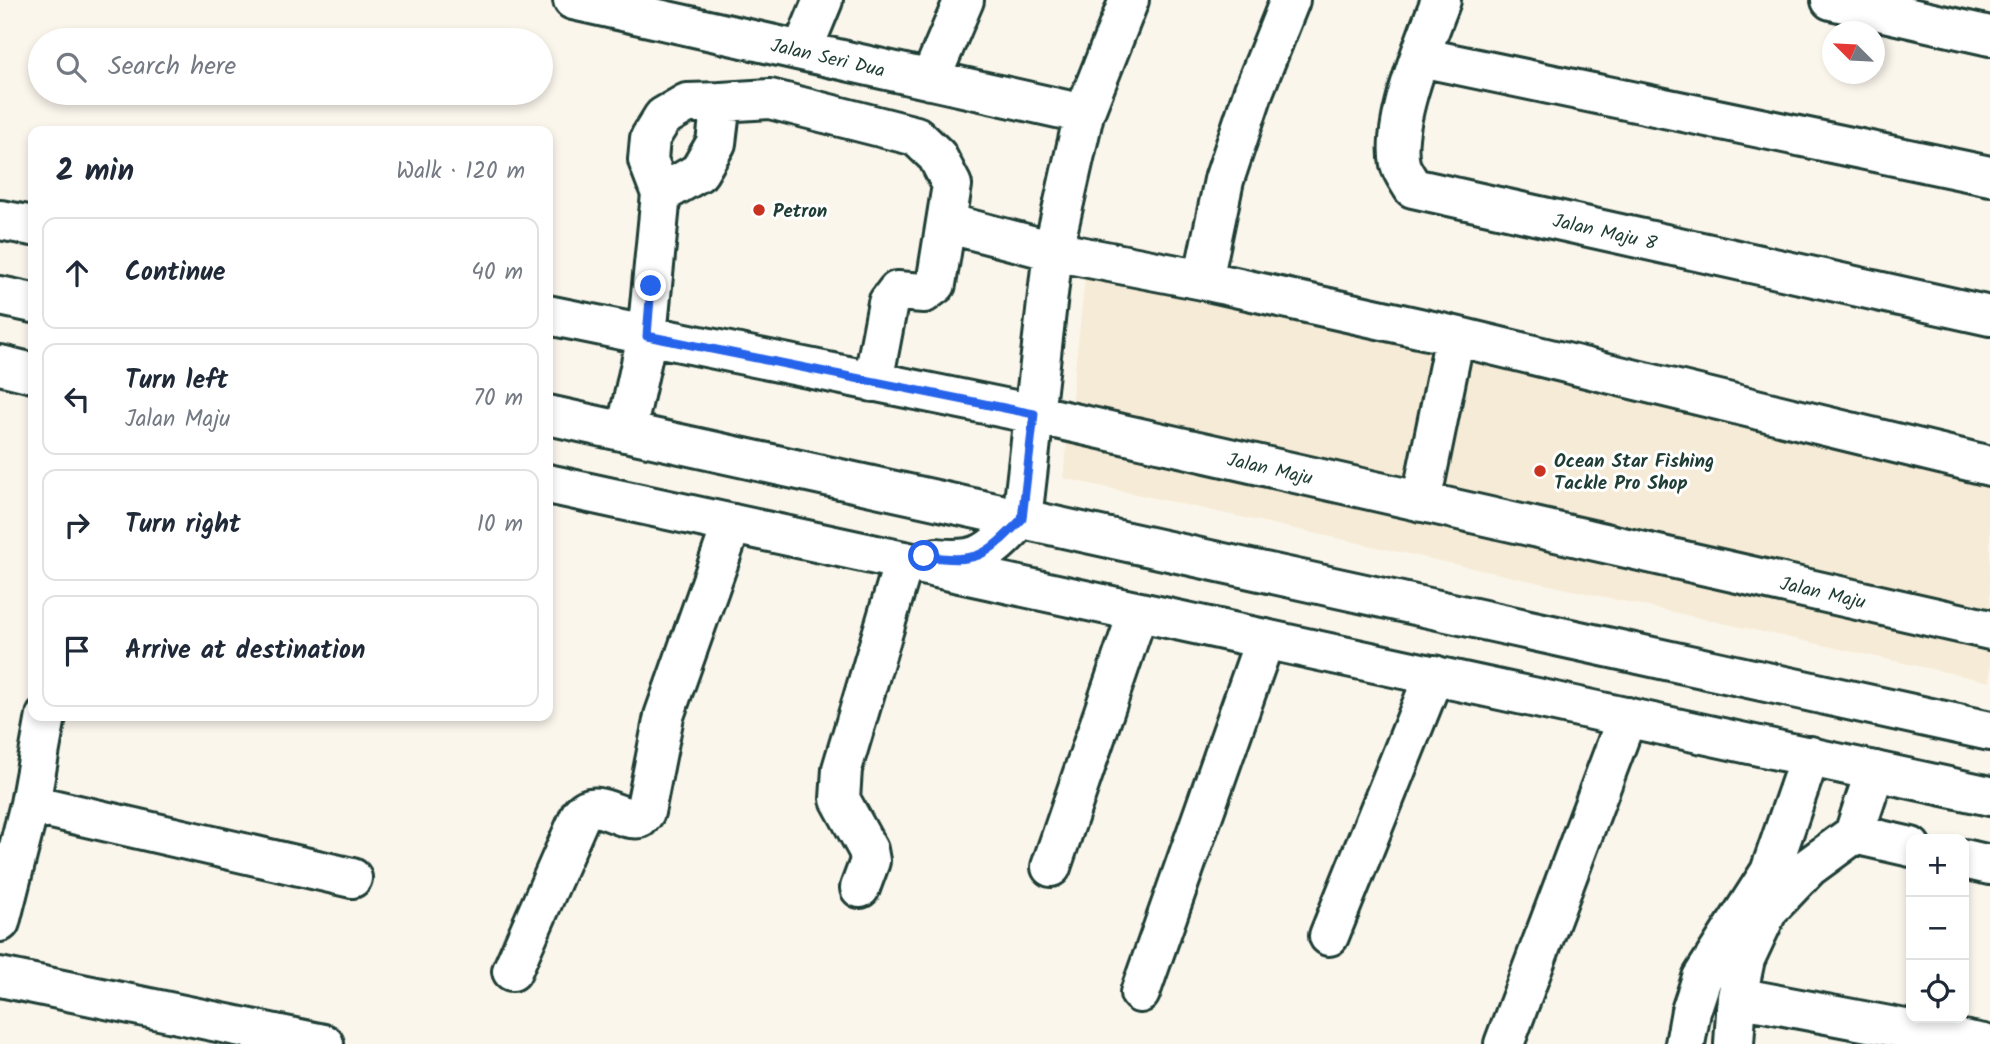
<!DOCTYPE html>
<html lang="en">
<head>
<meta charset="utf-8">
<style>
  :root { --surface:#fff; --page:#f6f6f7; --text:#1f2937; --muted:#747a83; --line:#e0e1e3 }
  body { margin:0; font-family:Kalam,sans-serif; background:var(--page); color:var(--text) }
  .controls { position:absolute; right:21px; bottom:21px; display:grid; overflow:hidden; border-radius:14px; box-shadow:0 4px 10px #0003 }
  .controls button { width:63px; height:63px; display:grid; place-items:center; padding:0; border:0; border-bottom:2px solid var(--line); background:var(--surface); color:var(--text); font:35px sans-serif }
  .compass { position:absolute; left:1822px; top:21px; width:63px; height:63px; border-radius:50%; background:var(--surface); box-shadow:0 4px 10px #0003; rotate:294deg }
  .stop { position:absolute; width:21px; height:21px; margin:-16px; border:5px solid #2563eb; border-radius:50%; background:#fff }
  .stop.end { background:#2563eb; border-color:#fff; box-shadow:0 2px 7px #0008 }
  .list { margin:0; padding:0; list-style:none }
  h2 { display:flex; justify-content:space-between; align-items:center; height:91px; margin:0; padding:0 28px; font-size:30px }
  h2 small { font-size:23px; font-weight:400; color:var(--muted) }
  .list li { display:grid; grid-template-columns:46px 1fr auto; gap:21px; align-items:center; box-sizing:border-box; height:112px; margin:0 14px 14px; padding:0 14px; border:2px solid var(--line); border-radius:14px }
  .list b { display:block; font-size:26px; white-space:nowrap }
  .list p { margin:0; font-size:23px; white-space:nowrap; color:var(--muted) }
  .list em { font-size:23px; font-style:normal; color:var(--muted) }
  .icon { flex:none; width:38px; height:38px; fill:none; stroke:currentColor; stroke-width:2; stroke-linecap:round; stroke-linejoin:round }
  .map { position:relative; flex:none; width:1990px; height:1044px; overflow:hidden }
  .search { position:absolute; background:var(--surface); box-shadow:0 4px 10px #0003; left:28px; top:28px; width:525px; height:77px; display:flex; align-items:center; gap:18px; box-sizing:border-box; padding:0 24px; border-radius:38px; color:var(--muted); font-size:26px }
  .panel { position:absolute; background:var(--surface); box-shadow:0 4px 10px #0003; left:28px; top:126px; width:525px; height:595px; border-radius:14px }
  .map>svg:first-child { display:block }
  .built { fill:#f6ebd6 }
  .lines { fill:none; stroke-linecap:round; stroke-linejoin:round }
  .minor-casing { stroke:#1f3d34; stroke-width:44 }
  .major-casing { stroke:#1f3d34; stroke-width:44 }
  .minor { stroke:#fff; stroke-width:38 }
  .major { stroke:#fff; stroke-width:38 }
  .route { stroke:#2563eb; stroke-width:9 }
  .poi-dot { fill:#c8321e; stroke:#fff; stroke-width:2.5 }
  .labels { text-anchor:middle; stroke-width:6; stroke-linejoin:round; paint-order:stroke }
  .street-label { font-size:19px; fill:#1f3d34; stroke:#fff }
  .poi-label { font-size:19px; font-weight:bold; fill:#1f3d34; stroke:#fff; text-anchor:start }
</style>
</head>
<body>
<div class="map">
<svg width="1990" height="1044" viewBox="0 0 1990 1044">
  <rect width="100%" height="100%" fill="#fbf6ec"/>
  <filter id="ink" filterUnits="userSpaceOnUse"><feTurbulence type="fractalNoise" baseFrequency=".0143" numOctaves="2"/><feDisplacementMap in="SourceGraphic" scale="14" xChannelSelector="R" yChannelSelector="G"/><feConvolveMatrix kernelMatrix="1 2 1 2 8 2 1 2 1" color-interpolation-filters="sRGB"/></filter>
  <g filter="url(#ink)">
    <path class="built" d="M1088,251L1990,456V682L1063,478Z"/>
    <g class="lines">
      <defs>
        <path id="minor" d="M573,0L1084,114
          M1441,0C1426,40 1391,123 1400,164C1402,172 1409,181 1413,188L1990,316
          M1831,0L1990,36
          M802,51L823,0
          M1420,57L1990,176
          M930,80L964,0
          M661,194L648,160L650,138L663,117L687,103L721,102
          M0,220L33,226
          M946,223L1053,251L1203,280L1455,336L1990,466
          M1203,280L1224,180L1254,90L1290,0
          M548,315L1034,414L1990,630
          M626,432L647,336L661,194L699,172L716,143L721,102L770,99L916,136L937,156L952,185L936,284L924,293L897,291L888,303L873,382
          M1421,502L1455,336
          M1022,519L1053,251L1084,114L1129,0
          M30,804L352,878
          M1854,834L1911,847
          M1964,859L1990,865
          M1051,867L1138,612
          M860,888L870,861L868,850L840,799L842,769L904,561
          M0,922L30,804L46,716
          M1329,936L1434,675
          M512,971L581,814C597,796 620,822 640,818L645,812L664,716L732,524
          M0,977L324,1044
          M1140,993L1265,639
          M1737,997L1984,1044
          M1504,1044L1627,717
          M1685,1044L1691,1011L1702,978L1770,872L1810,756
          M1734,1044L1737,997L1745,959L1768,910L1809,867L1854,834L1875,771"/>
        <path id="major" d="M0,296L33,303
          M0,365L33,373
          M548,415L1990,731
          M548,484L1990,796
          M937,558C983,563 991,550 1022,519"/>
      </defs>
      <use href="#minor" class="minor-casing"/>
      <use href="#major" class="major-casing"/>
      <use href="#minor" class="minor"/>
      <use href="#major" class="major"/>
    </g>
  </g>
  <g class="lines" filter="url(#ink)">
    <path class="route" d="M651,286L647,336L1034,414L1022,519C984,558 978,563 924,556"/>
  </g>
  <g class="poi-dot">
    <circle cx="759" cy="210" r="7"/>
    <circle cx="1540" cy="471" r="7"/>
  </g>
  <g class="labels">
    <g class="street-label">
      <text transform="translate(828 57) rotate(13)" y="7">Jalan Seri Dua</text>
      <text transform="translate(1605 231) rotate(13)" y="7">Jalan Maju 8</text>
      <text transform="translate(1270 468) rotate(13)" y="7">Jalan Maju</text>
      <text transform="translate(1823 592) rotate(13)" y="7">Jalan Maju</text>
    </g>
    <g class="poi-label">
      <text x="773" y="217">Petron</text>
      <text x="1554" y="467">Ocean Star Fishing<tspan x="1554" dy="22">Tackle Pro Shop</tspan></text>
    </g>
  </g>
</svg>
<div class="controls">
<button>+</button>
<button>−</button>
<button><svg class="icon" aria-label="locate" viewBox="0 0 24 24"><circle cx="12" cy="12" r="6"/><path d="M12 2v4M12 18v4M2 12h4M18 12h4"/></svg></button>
</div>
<svg class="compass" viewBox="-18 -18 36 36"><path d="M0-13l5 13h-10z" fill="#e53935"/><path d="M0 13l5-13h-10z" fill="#747a83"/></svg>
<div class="stop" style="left:924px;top:556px"></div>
<div class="stop end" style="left:651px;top:286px"></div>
<div class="search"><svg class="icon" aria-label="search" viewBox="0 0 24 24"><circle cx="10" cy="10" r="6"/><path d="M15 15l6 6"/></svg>Search here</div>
<section class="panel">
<h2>2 min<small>Walk · 120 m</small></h2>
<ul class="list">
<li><svg class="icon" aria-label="ahead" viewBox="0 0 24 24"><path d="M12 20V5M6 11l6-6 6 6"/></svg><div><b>Continue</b></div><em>40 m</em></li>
<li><svg class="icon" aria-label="left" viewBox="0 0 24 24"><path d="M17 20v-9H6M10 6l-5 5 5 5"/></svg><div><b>Turn left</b><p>Jalan Maju</p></div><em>70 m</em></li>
<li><svg class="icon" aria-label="right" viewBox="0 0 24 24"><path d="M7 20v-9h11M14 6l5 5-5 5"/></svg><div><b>Turn right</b></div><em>10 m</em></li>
<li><svg class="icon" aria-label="arrive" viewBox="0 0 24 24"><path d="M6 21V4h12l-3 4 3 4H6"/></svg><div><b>Arrive at destination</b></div></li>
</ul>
</section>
</div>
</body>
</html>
